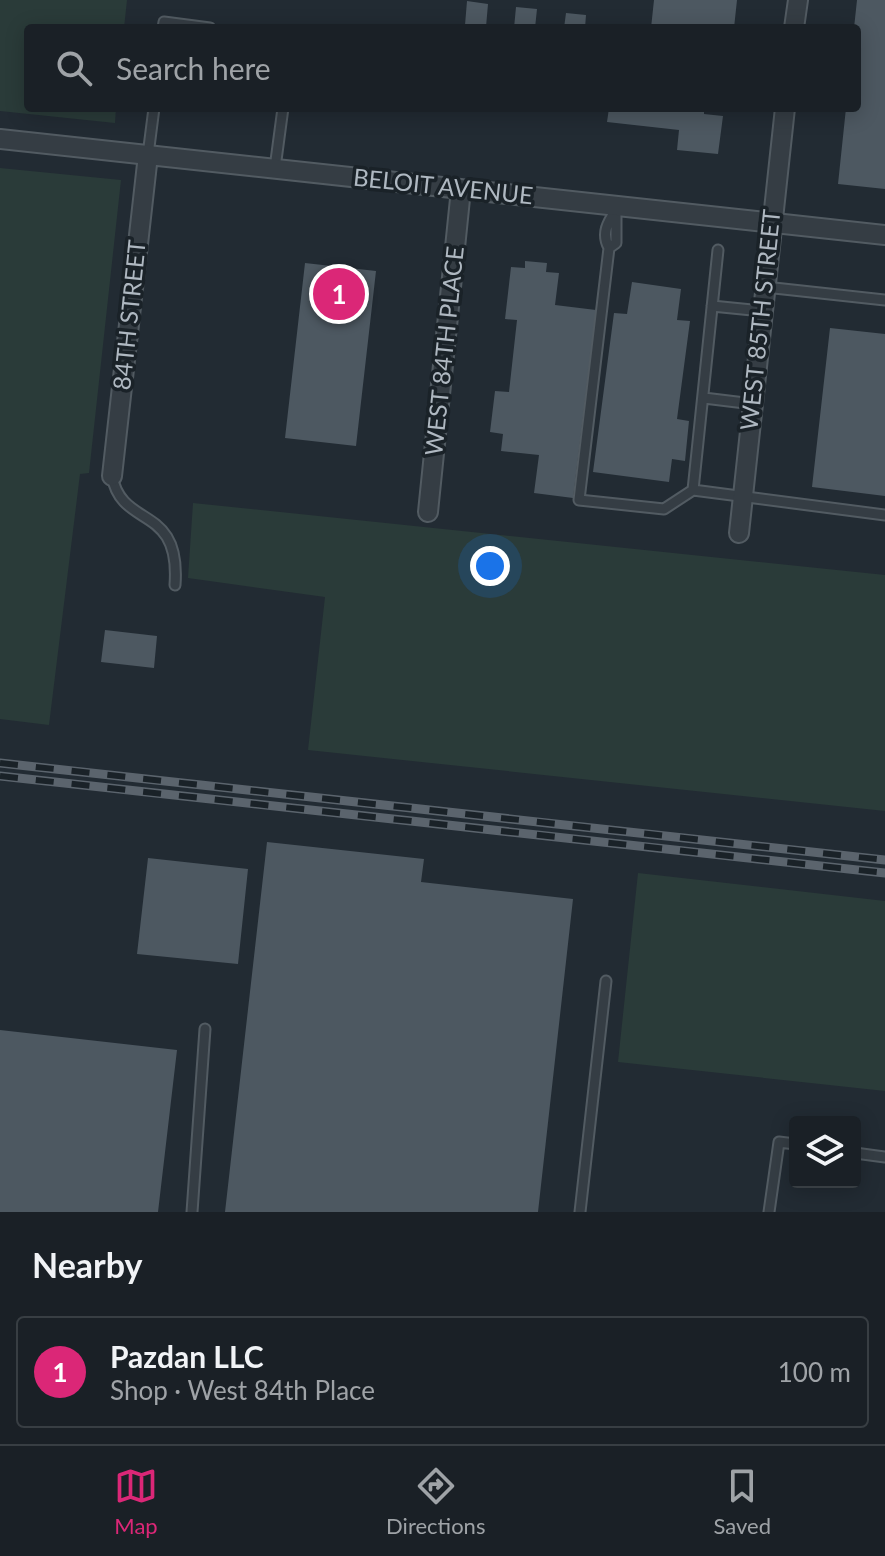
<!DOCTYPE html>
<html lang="en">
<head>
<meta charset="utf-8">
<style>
  :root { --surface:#1a2026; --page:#23282e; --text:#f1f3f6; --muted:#9fa3a7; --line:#383e43; --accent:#db2777 }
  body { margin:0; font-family:Lato,sans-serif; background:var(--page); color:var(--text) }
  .controls { position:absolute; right:24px; bottom:24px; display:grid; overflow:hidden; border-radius:8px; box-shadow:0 4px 20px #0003 }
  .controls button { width:72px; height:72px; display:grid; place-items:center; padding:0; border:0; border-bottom:2px solid var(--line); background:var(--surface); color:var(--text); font:40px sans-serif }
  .you { position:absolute; left:490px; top:566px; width:28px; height:28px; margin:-20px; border:6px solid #fff; border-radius:50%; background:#1a73e8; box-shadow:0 0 0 12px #1a73e833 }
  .badge { display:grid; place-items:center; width:52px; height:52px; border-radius:50%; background:var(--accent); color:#fff; font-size:26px; font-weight:700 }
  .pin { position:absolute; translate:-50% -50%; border:4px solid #fff; box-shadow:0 2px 8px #0006 }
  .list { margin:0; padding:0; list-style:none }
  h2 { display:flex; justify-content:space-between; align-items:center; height:104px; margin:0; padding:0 32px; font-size:34px }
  h2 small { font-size:26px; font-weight:400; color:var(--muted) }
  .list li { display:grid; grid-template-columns:52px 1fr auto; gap:24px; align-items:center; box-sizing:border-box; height:112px; margin:0 16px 16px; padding:0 16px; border:2px solid var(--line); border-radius:8px }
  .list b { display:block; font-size:30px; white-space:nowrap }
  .list p { margin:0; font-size:26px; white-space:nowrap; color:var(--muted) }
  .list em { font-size:26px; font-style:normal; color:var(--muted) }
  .icon { flex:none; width:44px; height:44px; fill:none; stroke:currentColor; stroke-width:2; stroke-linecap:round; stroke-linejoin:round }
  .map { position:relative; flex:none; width:885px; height:1212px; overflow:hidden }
  .search { position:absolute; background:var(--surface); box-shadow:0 4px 20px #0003; left:24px; right:24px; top:24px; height:88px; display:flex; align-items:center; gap:20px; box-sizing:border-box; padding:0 28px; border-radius:8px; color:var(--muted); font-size:30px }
  .sheet { height:232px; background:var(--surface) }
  nav { display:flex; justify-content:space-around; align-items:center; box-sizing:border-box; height:112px; border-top:2px solid var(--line); background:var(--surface); font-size:22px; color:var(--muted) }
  nav a { display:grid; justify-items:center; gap:4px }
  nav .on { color:var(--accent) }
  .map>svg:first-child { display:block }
  .green { fill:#2a3b39 }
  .building { fill:#4d5861 }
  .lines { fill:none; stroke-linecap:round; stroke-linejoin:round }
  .lane-casing { stroke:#525b62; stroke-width:13 }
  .street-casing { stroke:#525b62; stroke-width:22 }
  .lane { stroke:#353d44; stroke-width:9 }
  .street { stroke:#353d44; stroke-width:18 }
  .rail-casing { stroke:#5b646d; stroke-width:9 }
  .rail { stroke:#1a2228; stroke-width:6; stroke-dasharray:18; stroke-linecap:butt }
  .labels { text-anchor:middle; stroke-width:7; stroke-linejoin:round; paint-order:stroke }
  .street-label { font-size:24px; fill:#afb8c1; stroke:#1a2228 }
</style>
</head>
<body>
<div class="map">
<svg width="885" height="1212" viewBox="0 0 885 1212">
  <rect width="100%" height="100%" fill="#222b33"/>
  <path class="green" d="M0,0H127L124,28H28V108H116L115,123L0,111Z
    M0,168L121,180L89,473L80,474L49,725L0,719Z
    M193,503L885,575V811L308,750L325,597L188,578Z
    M638,873L885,901V1091L618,1062Z"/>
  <path class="building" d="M654,0H737L734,28H651Z
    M857,0H885V189L838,184L846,108H857V28H854Z
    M467,1L488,4L486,27L465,25Z
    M516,7L537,9L535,28H514Z
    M566,13L586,15L585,28H564Z
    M609,108H704V114L723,116L718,154L677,150L679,130L607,122Z
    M525,261L547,263L546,272L559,273L555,305L596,310L573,498L534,493L539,455L501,451L503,434L490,432L495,391L509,392L517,320L505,319L511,267L525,268Z
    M305,263L376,271L356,446L285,438Z
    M632,282L681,289L677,320L690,321L677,419L689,421L685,461L672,459L669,482L593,472L614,313L627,314Z
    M830,328L885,334V496L812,487Z
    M105,630L157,636L154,668L101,662Z
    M267,842L424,859L421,882L573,899L538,1212H225Z
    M148,858L248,869L238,964L137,954Z
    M0,1030L177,1050L158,1212H0Z"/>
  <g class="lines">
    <defs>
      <path id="lane" d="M163,28L164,22L210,28
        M148,155L154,108
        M275,168L283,108
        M616,210C608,222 601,233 609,248L579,500L664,509L693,490L885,515
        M609,248L616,243V207
        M765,287L885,300
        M712,306L762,311
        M704,398L753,404
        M112,476C122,530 181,503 175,585
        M693,490L718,250
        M855,1153L885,1157
        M192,1212L205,1029
        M580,1212L606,981
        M769,1212L779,1142L795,1144"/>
      <path id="street" d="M794,28L798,0
        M0,139L885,235
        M112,476L148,155
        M428,512L461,189
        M739,533L785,108"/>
    </defs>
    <use href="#lane" class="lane-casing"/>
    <use href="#street" class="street-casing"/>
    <use href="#lane" class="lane"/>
    <use href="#street" class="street"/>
    <defs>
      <path id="rail" d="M0,763L885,860
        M0,776L885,873"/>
    </defs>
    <use href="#rail" class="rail-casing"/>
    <use href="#rail" class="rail"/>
  </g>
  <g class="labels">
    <g class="street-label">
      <text transform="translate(443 187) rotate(6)" y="8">BELOIT AVENUE</text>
      <text transform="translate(130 315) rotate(-84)" y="8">84TH STREET</text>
      <text transform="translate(761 320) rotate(-84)" y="8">WEST 85TH STREET</text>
      <text transform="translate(445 351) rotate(-84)" y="8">WEST 84TH PLACE</text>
    </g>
  </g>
</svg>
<div class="controls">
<button><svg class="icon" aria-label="layers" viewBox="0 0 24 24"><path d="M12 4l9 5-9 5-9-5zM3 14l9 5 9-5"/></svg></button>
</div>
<div class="you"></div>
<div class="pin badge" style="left:339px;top:294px">1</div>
<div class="search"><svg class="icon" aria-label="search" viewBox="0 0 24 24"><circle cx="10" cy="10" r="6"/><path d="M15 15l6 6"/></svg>Search here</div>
</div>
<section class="sheet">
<h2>Nearby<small></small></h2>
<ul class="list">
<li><span class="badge">1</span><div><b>Pazdan LLC</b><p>Shop · West 84th Place</p></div><em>100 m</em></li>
</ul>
</section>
<nav>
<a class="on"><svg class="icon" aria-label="map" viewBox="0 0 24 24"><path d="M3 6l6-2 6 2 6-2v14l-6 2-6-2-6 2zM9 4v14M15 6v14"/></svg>Map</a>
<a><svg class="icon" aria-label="directions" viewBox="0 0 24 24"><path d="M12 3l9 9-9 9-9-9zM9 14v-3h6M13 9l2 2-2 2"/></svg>Directions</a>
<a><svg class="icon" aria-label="saved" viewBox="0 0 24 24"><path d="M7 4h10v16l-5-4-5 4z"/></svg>Saved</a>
</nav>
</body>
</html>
